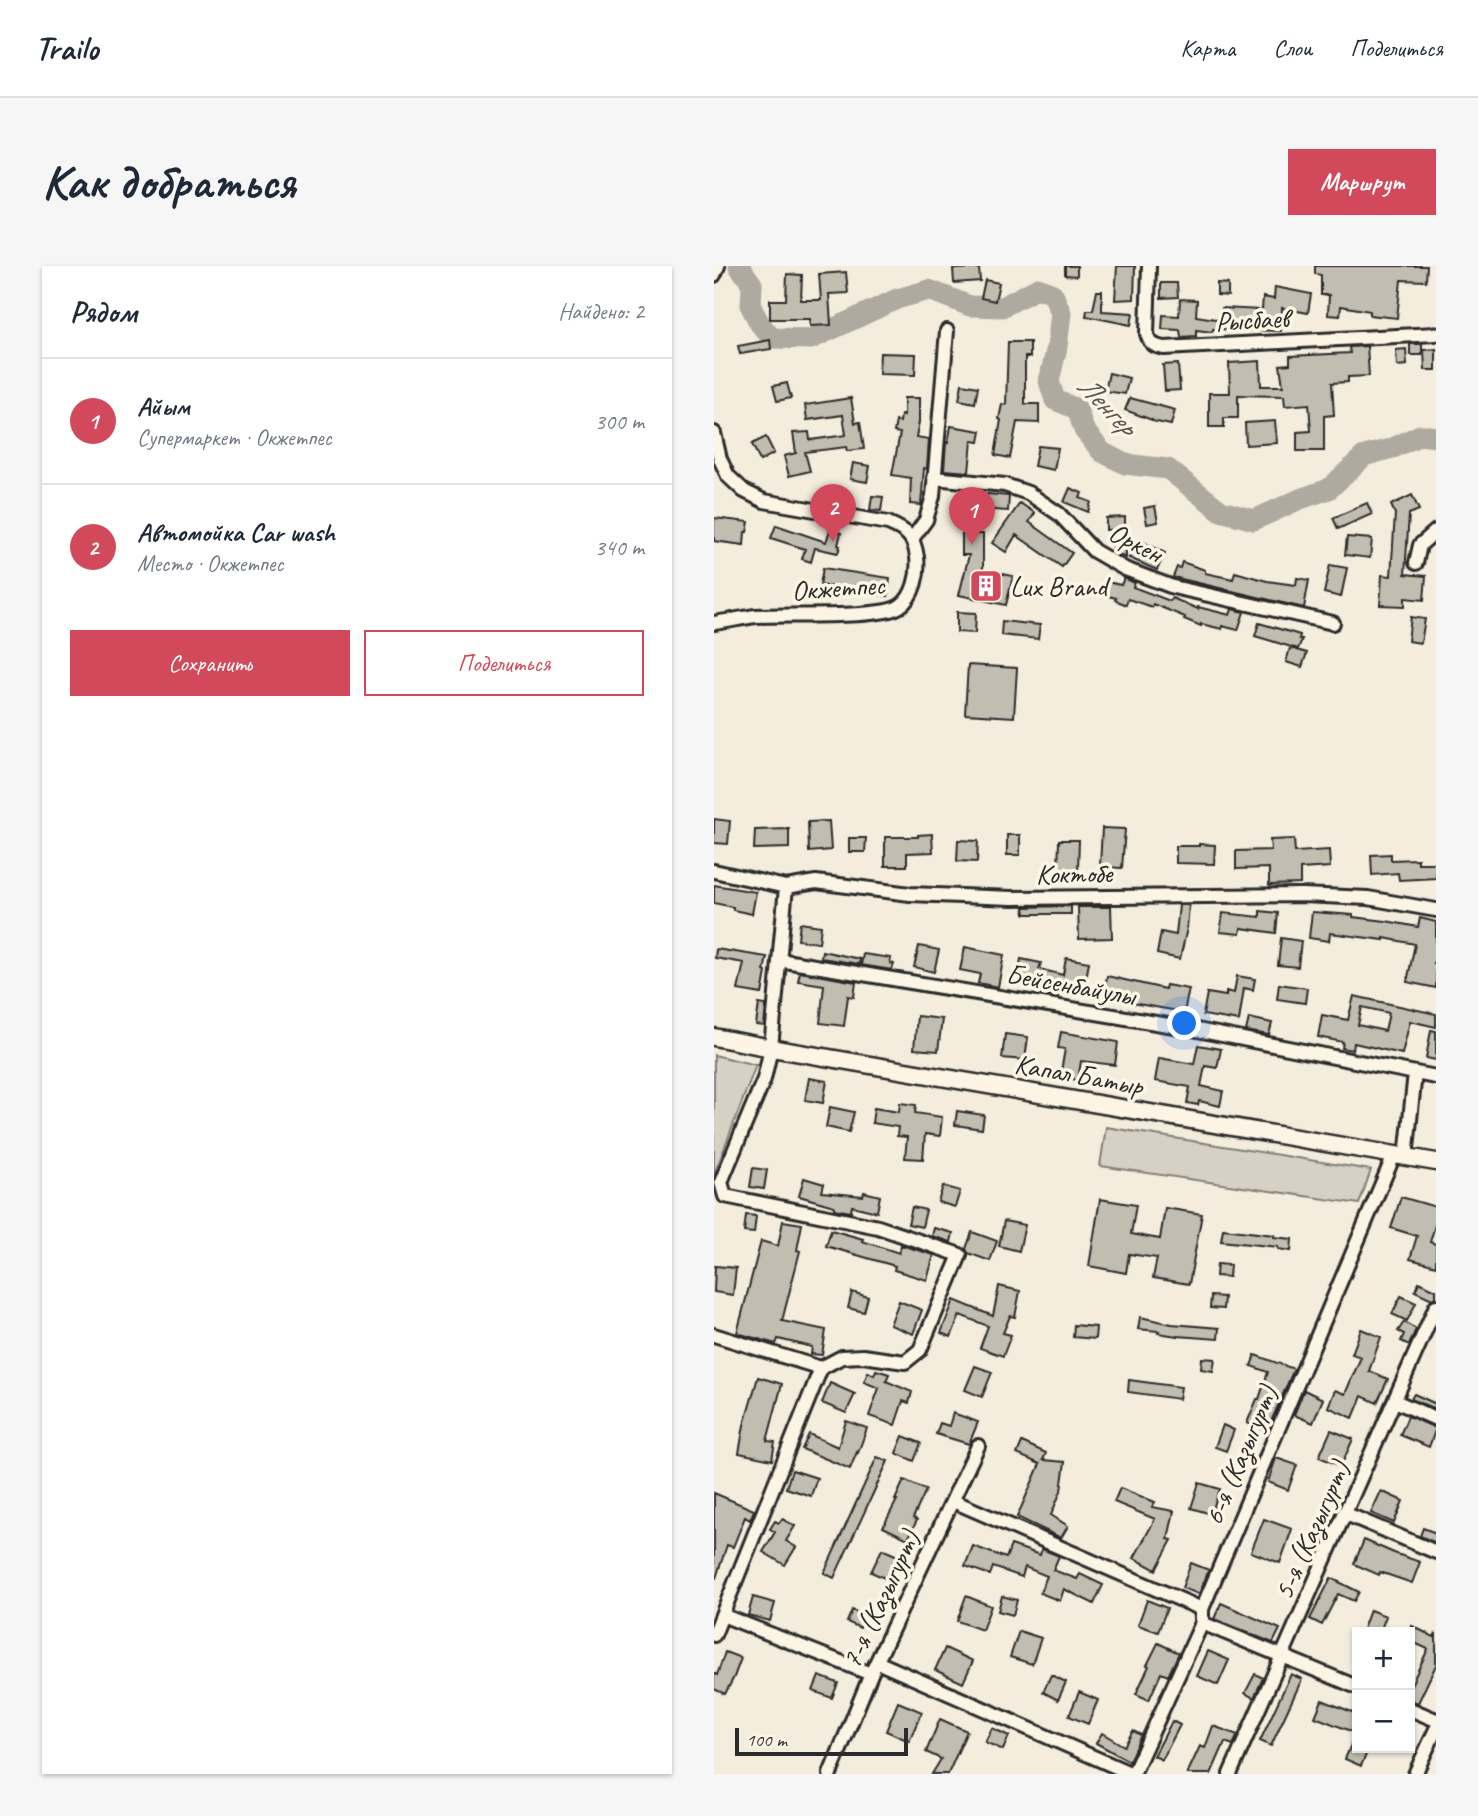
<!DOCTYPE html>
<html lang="ru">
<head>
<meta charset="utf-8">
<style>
  :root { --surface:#fff; --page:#f6f6f7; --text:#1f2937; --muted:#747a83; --line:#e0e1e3; --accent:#d1495b }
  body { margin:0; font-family:Caveat,sans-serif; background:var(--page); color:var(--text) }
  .controls { position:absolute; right:21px; bottom:21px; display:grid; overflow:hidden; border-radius:0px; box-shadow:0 2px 5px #0004 }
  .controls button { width:63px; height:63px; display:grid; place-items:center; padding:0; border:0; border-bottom:2px solid var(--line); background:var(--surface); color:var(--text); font:35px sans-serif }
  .scale { position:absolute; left:21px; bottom:18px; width:173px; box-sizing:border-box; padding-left:7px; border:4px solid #2b2b2b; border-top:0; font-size:19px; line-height:24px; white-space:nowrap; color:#2b2b2b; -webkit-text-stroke:5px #fcf5e5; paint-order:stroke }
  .you { position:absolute; left:471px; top:758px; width:24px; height:24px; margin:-18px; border:5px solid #fff; border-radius:50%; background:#1a73e8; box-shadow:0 0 0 10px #1a73e833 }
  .badge { display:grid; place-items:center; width:46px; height:46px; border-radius:50%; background:var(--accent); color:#fff; font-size:23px; font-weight:700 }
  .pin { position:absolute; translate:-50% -58px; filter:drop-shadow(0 2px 4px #0008) }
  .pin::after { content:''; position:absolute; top:37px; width:24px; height:21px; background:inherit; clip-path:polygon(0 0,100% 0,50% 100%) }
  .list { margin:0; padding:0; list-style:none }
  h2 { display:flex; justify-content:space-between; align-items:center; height:91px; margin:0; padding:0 28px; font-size:30px }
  h2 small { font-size:23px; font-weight:400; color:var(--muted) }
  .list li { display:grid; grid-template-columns:46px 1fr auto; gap:21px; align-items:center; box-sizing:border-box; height:126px; padding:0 28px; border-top:2px solid var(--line) }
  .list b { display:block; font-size:26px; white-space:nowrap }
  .list p { margin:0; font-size:23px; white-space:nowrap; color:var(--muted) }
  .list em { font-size:23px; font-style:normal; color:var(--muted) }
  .actions { display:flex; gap:14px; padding:21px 28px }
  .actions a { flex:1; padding:16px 0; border:2px solid var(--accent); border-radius:0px; text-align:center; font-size:24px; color:var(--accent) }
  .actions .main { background:var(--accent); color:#fff }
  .map { position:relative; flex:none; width:722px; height:1508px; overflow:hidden; border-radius:0px }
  header { display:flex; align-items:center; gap:42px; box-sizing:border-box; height:98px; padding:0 35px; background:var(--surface); border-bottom:2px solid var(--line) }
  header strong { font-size:33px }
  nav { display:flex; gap:38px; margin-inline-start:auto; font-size:24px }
  .intro { display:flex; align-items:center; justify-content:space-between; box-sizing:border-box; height:168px; padding:0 42px }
  h1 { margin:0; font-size:49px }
  .button { padding:18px 32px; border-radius:0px; background:var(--accent); color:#fff; font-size:24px; font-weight:700 }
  main { display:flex; gap:42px; padding:0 42px }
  aside { flex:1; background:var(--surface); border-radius:0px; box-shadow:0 2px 5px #0004 }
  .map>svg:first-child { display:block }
  .green { fill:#d6d1c4; stroke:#807e78; stroke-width:2 }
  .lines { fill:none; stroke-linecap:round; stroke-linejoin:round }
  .river { stroke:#afaaa0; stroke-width:21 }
  .building { fill:#c2bdb1; stroke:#2b2b2b; stroke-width:2; fill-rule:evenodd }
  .minor-casing { stroke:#2b2b2b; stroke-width:18 }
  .major-casing { stroke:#2b2b2b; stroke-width:21 }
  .minor { stroke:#fcf5e5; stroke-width:12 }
  .major { stroke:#fcf5e5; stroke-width:16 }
  .labels { text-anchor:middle; stroke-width:7; stroke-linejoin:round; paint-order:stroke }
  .street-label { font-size:28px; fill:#2b2b2b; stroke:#fcf5e5 }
  .poi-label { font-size:28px; fill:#2b2b2b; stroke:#fcf5e5; text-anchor:start }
  .water-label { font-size:30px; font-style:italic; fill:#595754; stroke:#fcf5e5 }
</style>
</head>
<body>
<header>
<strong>Trailo</strong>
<nav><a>Карта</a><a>Слои</a><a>Поделиться</a></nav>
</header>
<div class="intro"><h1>Как добраться</h1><a class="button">Маршрут</a></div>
<main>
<aside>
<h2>Рядом<small>Найдено: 2</small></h2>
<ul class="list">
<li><span class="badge">1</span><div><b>Айым</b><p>Супермаркет · Окжетпес</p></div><em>300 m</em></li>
<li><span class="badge">2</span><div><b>Автомойка Car wash</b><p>Место · Окжетпес</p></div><em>340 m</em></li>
</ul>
<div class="actions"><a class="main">Сохранить</a><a>Поделиться</a></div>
</aside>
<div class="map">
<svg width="722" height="1508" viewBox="0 0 722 1508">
  <rect width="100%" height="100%" fill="#f4edde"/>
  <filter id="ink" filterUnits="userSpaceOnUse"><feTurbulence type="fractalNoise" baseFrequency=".0143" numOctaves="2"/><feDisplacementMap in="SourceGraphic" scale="14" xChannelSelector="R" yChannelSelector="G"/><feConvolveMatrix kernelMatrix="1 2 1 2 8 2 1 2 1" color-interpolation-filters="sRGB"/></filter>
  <g filter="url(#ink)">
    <path class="green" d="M0,789L42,799L0,909Z
      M392,861L657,904L645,938L386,900Z"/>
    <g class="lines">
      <path class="river" d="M25,0L38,18L37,41L46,58L58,72L97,73L183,33L215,24L256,40L288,41L324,22L339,28L347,47L343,81L335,115L341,134L363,143L370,164L388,186L411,198L454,203L507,245L540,254L586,233L615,223L650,190L679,182L706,169L722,171"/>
    </g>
    <path class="building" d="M351,0H363V10L351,9Z
      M403,0H421L420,33L401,34Z
      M601,0H713L712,15L687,14L683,52L656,49V45L627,40L626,50L614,49L615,29H607V9L601,8Z
      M265,2L266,15L240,17L239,3Z
      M132,6L134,27L115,28L117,59L96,60V53H56V34H72L73,8L88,9L87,34H107L105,8Z
      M271,14L285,17L281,35L267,32Z
      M447,17H463L464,31L447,32Z
      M503,17L514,18V30L503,29Z
      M561,21L597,28L594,47L568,42L567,65L499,63L498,66L482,64V70L467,71L466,64L448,63L449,49L465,50L466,33L483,34L482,50L508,54V42L548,44L549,31L560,33Z
      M383,25H388V45L419,47L417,59L372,50L373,44H379Z
      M56,74L57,83L26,88L24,80Z
      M294,76H316V91H311V138H325V157L303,156L296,192L281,189L287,154L285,153L288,138L292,139Z
      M696,78H708V89H696Z
      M653,80L655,110L634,111V116L618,117L620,149L610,150V185H583V166L597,165L595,138L571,140L570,130L524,129V152H510V161H495V127H516L515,97L546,95L547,120H569L566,99L576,98V90L636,87L635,81Z
      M692,83L693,99L683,100L682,84Z
      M722,83V104H711L710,84Z
      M166,87L202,88L201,109L165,108Z
      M464,98L466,124L451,125L449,99Z
      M395,107L415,112L411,128L391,125Z
      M73,117L77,132L63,135L59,120Z
      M248,118L264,121L261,137L245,134Z
      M137,132L141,157L146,156L150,183L133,185L132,181L91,186L96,205L75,210L70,190L82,187L79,167L95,166L96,174L132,169L129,149L93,154L91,139Z
      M190,132H205V156L202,171L215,173L213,203L210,202L207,239L196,238L197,212L178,209L186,167L180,166L182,155L186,156L187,149L190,150Z
      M416,132L461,144L457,159L438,155V154L411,144Z
      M561,155L563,177L532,179L531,157Z
      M237,160L267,165L265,176L258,175L255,206L230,204L232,176L234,177Z
      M52,171L60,187L46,195L38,178Z
      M324,180L344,182L340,204L320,200Z
      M139,197L156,200L153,216L136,213Z
      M356,222L368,227L366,232L377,236L374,246L350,236Z
      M273,228L295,230L294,245L265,243L266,230L272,231Z
      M698,229L705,244L695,248L691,308L712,310L710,334L691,332V340L666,339L668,309L677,310L681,248L677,239Z
      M158,230L169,231L167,245L156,244Z
      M306,237L321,247L315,256L358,287L348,301L302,269L292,286L278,277Z
      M653,237L658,248L624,263L619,252Z
      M441,240L444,256L433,258L430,242Z
      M411,251V263L392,264V252Z
      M0,252L35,256L33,266H31L30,279L0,275Z
      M62,259L112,276L116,264L127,267L124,279L126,280L124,287L101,282L97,296L88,293L91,283L57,272Z
      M248,268H269V304L299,310L292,339L245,329L255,289H248Z
      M633,271L658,273L656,292L631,289Z
      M425,274L451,287L443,304L415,292Z
      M400,279L412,283V292L398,285Z
      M468,296L491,304V307L519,313L521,306L553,315L582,319L583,312L595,314L590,342L459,311L463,301L466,302Z
      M616,299L633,302L627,331L610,327Z
      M109,302L176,312L174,330L106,319Z
      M410,312L421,317L419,321L456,335L458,332L484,343V341L516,349L518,343L530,346L524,364L508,360V363L487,358V360L470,353L471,351L439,338L438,341L414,333L412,339L401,334L402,332L390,329L393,316L407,319Z
      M243,346L262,347L261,367L243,366Z
      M697,351L711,353L707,377L694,375Z
      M288,355L326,359L324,373L287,369Z
      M545,357L586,369L585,373H588L584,383L541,370Z
      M576,382L593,387L588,401L572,396Z
      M254,399L303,402L300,451L251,448Z
      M0,553L16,555L14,578L0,577Z
      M115,555L117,584L95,586L94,556Z
      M388,562L411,563L408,602L386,601Z
      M75,563V582L40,583L41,564Z
      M218,568L219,586L193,587V600H171V571H204V569Z
      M293,569H306V589H293Z
      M135,572H152L151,586H135Z
      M580,573L581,586L615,584L616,601L586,603V618L555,619V602L522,603V585L557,584L556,574Z
      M244,574L264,575L263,596L243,595Z
      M345,574H365L364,605H344Z
      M485,578L501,579L500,598L462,597V580H485Z
      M677,588V594L704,593V597H722V612L685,614L684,607L658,609L657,589Z
      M0,619L42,626L38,648L19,644V641L0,637Z
      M465,639H475L473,662L466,693L443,688L447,666L462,669Z
      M357,640V648H311L310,641Z
      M364,641H397L398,672L365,673Z
      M546,645L564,647L562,667L527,662L526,668L506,666L509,647L546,651Z
      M598,646L639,649V651L672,655L704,661L706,652L722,656V688L720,697H722V722L693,716L701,678L670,672V674L616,667L615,675L595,672Z
      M86,657L107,660L105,677L84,674Z
      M567,672L587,675L584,701L564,699Z
      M205,680L225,684L220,706L200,701Z
      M251,681L290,689L284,721L264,717L266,708L246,704Z
      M2,683L53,691L50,705L52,706L48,728L24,724L30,697L1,692Z
      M108,685L146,693L145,698L107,692Z
      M149,688L177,692L176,697L180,698L178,704L147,699Z
      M352,692L375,696L370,725L347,721L344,731L327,727L329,719L303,714L307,693L327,697L325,703L349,709Z
      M86,706L142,716L140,731L134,730L130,760L106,757L110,719L84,715Z
      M393,710L451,723L452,719L475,723L470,746L389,732Z
      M523,710L541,713L539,724L530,722L525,755L489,749L493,727L512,730V725L520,727Z
      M565,718L593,722L591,737L563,733Z
      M640,730L722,748V761L696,755L688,788L640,777L639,784L628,782L629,776L604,771L608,749L634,754ZM648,741L675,747L671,765L644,759Z
      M45,738L52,739L50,760L42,759Z
      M203,750L228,753L224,785L200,783Z
      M535,752L558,757L555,769L532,765Z
      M717,764L722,765V794L712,792Z
      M347,766L404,776L401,799L367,795L364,814L346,811L351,783L344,782Z
      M291,768L314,771L311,794L288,792Z
      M484,779L507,783L503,802L491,800L487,820L509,825L506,840L485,835L484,839L473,837L476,821L441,815L445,792L480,798Z
      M95,812L113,815L109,837L91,834Z
      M186,837L202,839L201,847L228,851L226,870L211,868L209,893L191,892L193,871L183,870L184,861L158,857L160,842L185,846Z
      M116,841L140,846L135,866L112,861Z
      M243,845L270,849L268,863L241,859Z
      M39,902L53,904L50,923L36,921Z
      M90,912L110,918L108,926L149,930L150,926L166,930L163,946L138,940L137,946L120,943V940L85,930Z
      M229,920L246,925L241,941L224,936Z
      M687,931L722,941V956L716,976L722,978V1000L696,993L703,970L677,962Z
      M386,933L422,939L417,968L446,973L451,942L488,948L475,1018L439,1012L443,992L415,988L412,1007L375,1000Z
      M198,941L212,944L208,961L194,958Z
      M32,949L42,950L40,967L30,966Z
      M69,955L88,958L83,984L86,985L68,1055L112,1064L108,1089L97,1088L98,1081L64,1073L62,1078L23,1067L47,975L64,980Z
      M290,955L311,959L305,985L285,980Z
      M220,962L239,967L237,976L218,970Z
      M509,963L560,969V971L578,973L577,985L564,983V981L507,975Z
      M117,964L149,973L148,975L185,987L187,979L220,989L213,1014L180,1004L181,1000L112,980Z
      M258,966L283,975L276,995L254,987L252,983Z
      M503,998L516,999L515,1011L502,1010Z
      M1,1000L22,1002L19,1029L0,1026Z
      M705,1016L722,1024V1031L718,1033L701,1025Z
      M285,1020L306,1025L301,1051L296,1050L289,1067L297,1069L289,1090L266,1082L274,1060L246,1049L237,1071L227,1067L240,1034L279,1050Z
      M138,1026L154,1031L150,1046L134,1042Z
      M497,1030L510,1031L509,1043L496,1042Z
      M687,1030L702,1037L693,1055L678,1048Z
      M185,1035L208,1044L199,1068L176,1059Z
      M426,1051L458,1058L505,1062L504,1073L463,1070L444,1067L445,1065L424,1063Z
      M690,1056L702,1063L695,1079L687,1075L690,1068L684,1065Z
      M360,1059L382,1061L381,1073L359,1071Z
      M647,1063L667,1071L655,1105L674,1113L663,1137L648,1130L639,1152L614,1141L621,1124L631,1128L647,1091L638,1088Z
      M541,1089L580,1103L553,1165L533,1157L543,1133H545L554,1106L537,1100Z
      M488,1092L501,1093L499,1105L487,1103Z
      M261,1100L278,1106L268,1131L251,1124Z
      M162,1104L175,1108L172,1115L198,1126L195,1137L189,1135L181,1159L155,1150L165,1122L150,1116L154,1106L160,1109Z
      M44,1111L68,1118L53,1175L61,1176L58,1194L25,1187L30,1159Z
      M415,1114L467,1121L465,1133L414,1126Z
      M116,1117L141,1128L132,1147L108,1137Z
      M590,1124L609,1133L599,1157L580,1149Z
      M700,1128L722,1138V1143L697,1133Z
      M239,1147L264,1156L255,1178L222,1168L226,1157L235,1160Z
      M694,1150L722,1162L715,1181L686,1169Z
      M132,1155L153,1162L144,1187L143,1186L136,1203L88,1183L95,1168L124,1181Z
      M509,1159L520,1164L512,1185L501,1181Z
      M617,1164L639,1173L627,1200L605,1191Z
      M189,1170L207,1177L200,1195L182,1187Z
      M308,1176L332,1187L329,1194L351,1196L347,1225L337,1249L354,1260L347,1272L303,1251L326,1198L303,1188Z
      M163,1191L174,1195L120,1312L110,1307Z
      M562,1192L583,1199L574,1224L554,1216Z
      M78,1204L103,1212L97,1230L72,1222Z
      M190,1214L212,1224L199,1252L203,1254L194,1273L169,1261L183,1234H181Z
      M485,1217L506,1223L497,1248L477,1242Z
      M406,1222L441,1236L438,1241L460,1245L454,1273L458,1274L442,1304L420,1292L441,1253L400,1236Z
      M667,1225L689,1235L680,1257L657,1247Z
      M0,1227L40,1244L36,1254L31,1251L19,1281L13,1279L2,1312H0Z
      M68,1253L81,1260L72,1275L82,1281L71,1299L49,1286L61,1266L56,1263L61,1255L65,1257Z
      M550,1253L578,1263L566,1297L537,1286Z
      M709,1262L722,1267V1277L706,1270Z
      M650,1274L680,1287L706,1296L698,1317L666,1306L665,1309L640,1298Z
      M297,1279L326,1289L328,1283L345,1290L339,1304L363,1313L366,1308L389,1319L380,1338L350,1323L346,1335L326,1327L333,1310L311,1301L308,1311L279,1301L276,1309L251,1300L259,1280L292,1292Z
      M168,1283L186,1291L175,1314L157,1306Z
      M477,1297L495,1304L485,1328L468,1322Z
      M617,1312L645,1326L640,1335L624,1328L608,1359L596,1353Z
      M252,1330L277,1340L268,1364L243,1355Z
      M288,1330L303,1334L299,1349L284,1345Z
      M39,1331L61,1337L56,1355L34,1349Z
      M433,1334L453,1342L444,1366L424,1359Z
      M507,1337L566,1363L559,1377L500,1353Z
      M138,1344L151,1350L146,1362L133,1356Z
      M656,1344L672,1350L666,1366H648Z
      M698,1360L720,1371L722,1367V1399L704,1437L696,1434V1421L714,1383L696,1375V1366Z
      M305,1365L327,1372L318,1398L296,1391Z
      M444,1377L465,1387L454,1410L447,1407L435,1434L422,1428L435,1400L433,1399Z
      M231,1382L259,1395L249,1417L221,1404Z
      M494,1385L515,1394L504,1419L483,1410Z
      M11,1386L27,1392L20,1411L11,1428L0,1423V1407L3,1409Z
      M541,1408L549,1412L540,1432L531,1427Z
      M577,1408L588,1413L557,1480L546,1475Z
      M337,1409L352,1416L344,1434L329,1426Z
      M105,1410L124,1417L118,1432L99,1425Z
      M365,1426L384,1434L374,1458L355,1450Z
      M608,1434L643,1448V1482H655L647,1500L631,1493L642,1467L601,1451Z
      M184,1436L208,1446L195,1475L172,1465Z
      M226,1453L253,1465L234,1508H218L227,1493L212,1486Z
      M458,1455L466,1459L448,1494L440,1490Z
      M499,1460L524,1469L519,1479L511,1476L497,1508H473L486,1480L491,1482Z
      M278,1462L295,1470L289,1484L271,1476Z
      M419,1465L427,1469L415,1495L382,1477L388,1467L410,1480Z"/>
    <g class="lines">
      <defs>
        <path id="minor" d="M435,0L433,68C436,78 440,80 450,82L722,68
          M0,9L4,0
          M0,167L6,193L14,210L30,225L50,235L174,257C193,265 200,270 203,291C205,307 200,331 186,340C169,353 70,348 42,350C28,352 14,355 0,357
          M220,212L291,219L314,227L345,248L380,285L411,303L459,321L619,357
          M198,273L212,254L219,230L233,65
          M702,297L706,279L722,265
          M0,605L72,621L102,616L196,628L298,632L588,629L654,632L722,644
          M65,694L478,763L722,811
          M692,891L701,807
          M0,1069L107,1102L128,1091L149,1090L191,1096L206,1084L246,989L164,961L11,930L7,916L50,813L57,782L72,621
          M681,1135L722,1153
          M239,1235L488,1343
          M630,1247L722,1286
          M8,1349L157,1408
          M488,1357L643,1421
          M0,1369L107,1102
          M163,1396L418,1508
          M696,1443L722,1454
          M116,1508L157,1408L264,1180
          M419,1508L488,1357V1343L680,889
          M516,1508L722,1040
          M701,1508L722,1463"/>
        <path id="major" d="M0,771L57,782L722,896"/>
      </defs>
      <use href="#minor" class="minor-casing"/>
      <use href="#major" class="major-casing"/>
      <use href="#minor" class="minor"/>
      <use href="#major" class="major"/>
    </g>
  </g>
  <defs>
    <symbol id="building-square" viewBox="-11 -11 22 22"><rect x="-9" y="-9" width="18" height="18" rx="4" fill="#d1495b" stroke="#fcf5e5"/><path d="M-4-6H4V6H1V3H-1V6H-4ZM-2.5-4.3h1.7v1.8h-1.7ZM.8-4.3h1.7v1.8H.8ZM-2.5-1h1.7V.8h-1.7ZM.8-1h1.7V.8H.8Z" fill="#fff"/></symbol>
  </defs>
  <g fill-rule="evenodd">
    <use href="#building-square" x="253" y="301" width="38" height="38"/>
  </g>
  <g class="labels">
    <g class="street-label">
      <text transform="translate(538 53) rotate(-3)" y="10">Рысбаев</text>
      <text transform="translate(422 276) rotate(27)" y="10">Оркен</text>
      <text transform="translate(124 321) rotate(-4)" y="10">Окжетпес</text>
      <text transform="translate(360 607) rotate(-1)" y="10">Коктобе</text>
      <text transform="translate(357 718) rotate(10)" y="10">Бейсенбайулы</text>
      <text transform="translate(365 808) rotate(10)" y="10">Капал Батыр</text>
      <text transform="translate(526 1189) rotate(-67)" y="10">6-я (Казыгурт)</text>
      <text transform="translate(597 1264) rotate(-66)" y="10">5-я (Казыгурт)</text>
      <text transform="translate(166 1333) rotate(-65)" y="10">7-я (Казыгурт)</text>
    </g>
    <g class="poi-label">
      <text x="296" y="330">Lux Brand</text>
    </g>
    <g class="water-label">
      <text transform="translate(393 139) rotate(46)" y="10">Ленгер</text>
    </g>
  </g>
</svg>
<div class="controls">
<button>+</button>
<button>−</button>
</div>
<div class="scale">100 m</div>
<div class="you"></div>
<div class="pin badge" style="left:258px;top:279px">1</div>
<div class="pin badge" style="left:119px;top:276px">2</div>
</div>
</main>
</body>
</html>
